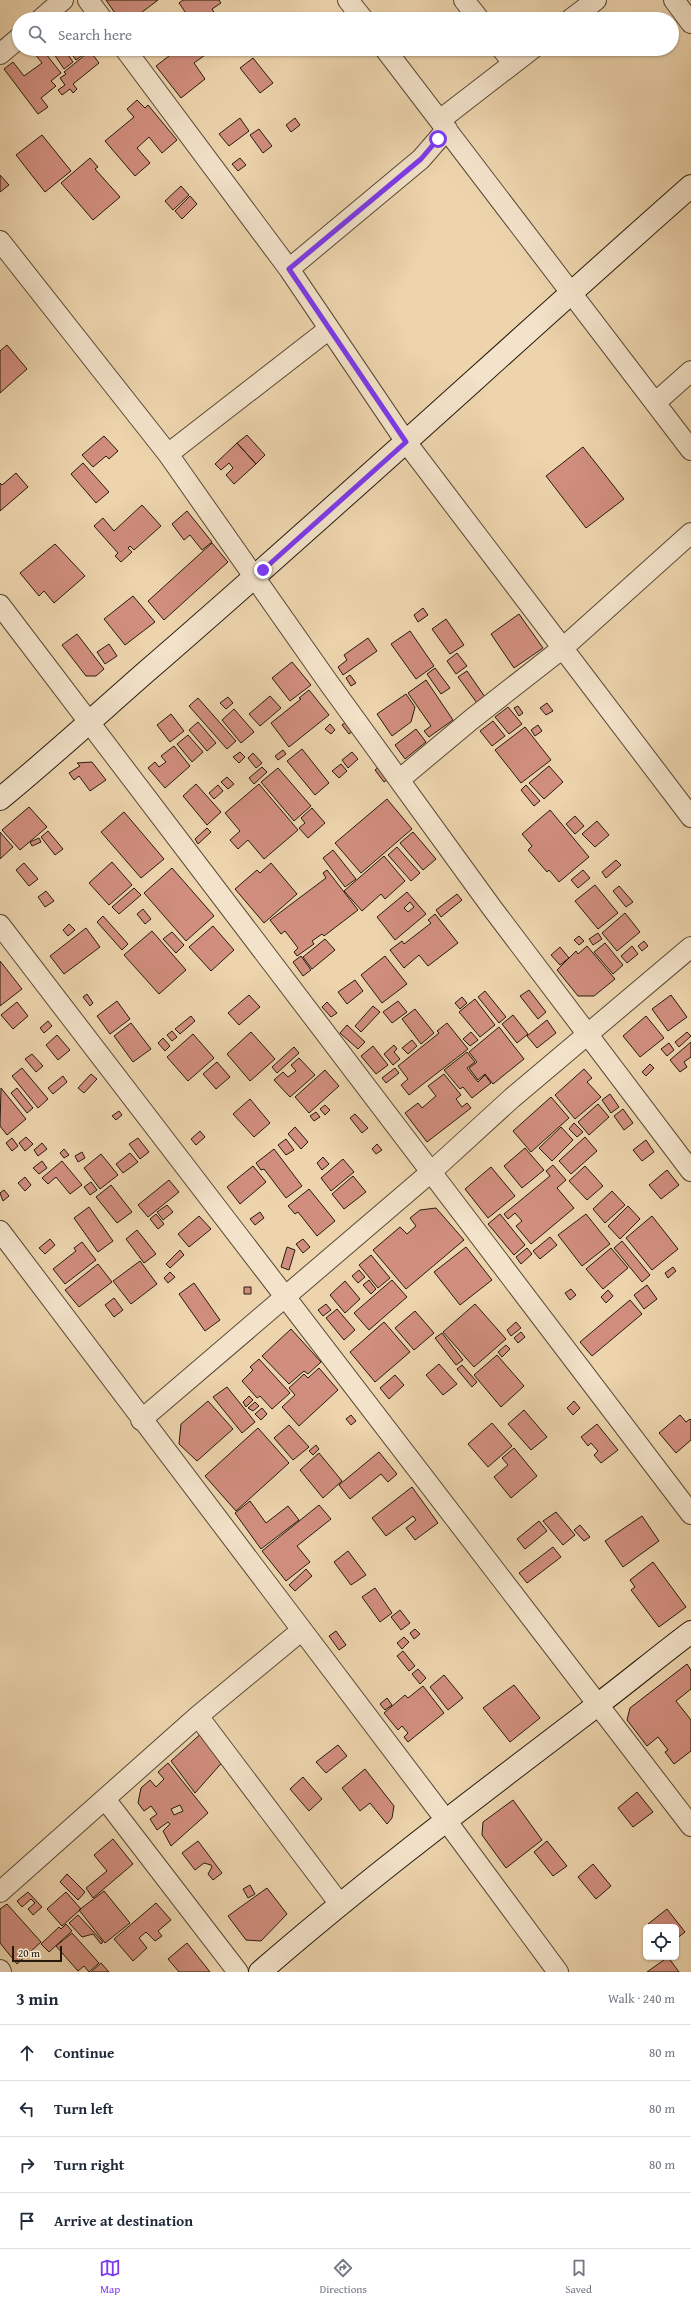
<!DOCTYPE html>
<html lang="en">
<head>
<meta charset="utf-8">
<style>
  :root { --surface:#fff; --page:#f6f6f7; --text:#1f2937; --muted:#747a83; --line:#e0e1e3; --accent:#7c3aed }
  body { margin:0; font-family:"Gentium Book Plus",serif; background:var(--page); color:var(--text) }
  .controls { position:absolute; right:12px; bottom:12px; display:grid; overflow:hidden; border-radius:6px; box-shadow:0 1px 3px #0004 }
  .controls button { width:36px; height:36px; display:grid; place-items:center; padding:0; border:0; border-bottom:1px solid var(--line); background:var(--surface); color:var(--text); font:20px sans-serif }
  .scale { position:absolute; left:12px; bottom:10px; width:50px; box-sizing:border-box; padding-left:4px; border:2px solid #251b0d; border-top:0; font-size:11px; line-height:14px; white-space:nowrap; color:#251b0d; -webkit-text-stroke:3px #f3e3ca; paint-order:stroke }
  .stop { position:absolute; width:12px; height:12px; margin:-9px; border:3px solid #7c3aed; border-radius:50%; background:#fff }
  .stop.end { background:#7c3aed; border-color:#fff; box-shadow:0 1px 4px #0008 }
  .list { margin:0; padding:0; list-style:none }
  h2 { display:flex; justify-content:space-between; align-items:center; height:52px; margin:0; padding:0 16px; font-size:17px }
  h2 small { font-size:13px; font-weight:400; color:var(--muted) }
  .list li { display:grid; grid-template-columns:26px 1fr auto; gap:12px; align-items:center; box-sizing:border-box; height:56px; padding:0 16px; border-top:1px solid var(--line) }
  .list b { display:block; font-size:15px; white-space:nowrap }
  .list em { font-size:13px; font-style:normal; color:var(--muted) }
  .icon { flex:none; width:22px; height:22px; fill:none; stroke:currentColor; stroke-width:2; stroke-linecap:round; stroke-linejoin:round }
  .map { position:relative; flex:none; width:691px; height:1972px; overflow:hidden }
  .search { position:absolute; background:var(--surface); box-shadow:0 1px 3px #0004; left:12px; right:12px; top:12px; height:44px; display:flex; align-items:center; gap:10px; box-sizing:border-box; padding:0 14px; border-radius:22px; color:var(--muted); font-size:15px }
  .sheet { height:276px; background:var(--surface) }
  nav { display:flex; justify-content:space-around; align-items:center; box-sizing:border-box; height:56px; border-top:1px solid var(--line); background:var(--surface); font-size:11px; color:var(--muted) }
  nav a { display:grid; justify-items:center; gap:2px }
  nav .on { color:var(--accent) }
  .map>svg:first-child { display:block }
  .building { fill:#d18e7e; stroke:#251b0d; fill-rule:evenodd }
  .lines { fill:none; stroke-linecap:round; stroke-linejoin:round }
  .street-casing { stroke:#574935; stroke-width:22 }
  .secondary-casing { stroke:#251b0d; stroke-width:24 }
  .street { stroke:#f3e3ca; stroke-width:20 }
  .secondary { stroke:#f3e3ca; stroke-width:22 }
  .route { stroke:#7c3aed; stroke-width:5 }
</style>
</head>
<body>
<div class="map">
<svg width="691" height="1972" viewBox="0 0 691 1972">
  <rect width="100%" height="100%" fill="#edd4ad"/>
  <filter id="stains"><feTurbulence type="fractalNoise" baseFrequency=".005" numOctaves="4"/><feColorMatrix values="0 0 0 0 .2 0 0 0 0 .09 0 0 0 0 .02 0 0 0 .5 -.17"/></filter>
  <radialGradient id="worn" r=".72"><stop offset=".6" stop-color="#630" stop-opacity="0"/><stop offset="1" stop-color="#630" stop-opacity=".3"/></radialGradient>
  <path class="building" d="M106,0H158L133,19H119Z
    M183,0H219L221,3L212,9L217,17L214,19H190L179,3Z
    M79,13L84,19H64L70,14Z
    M31,49H42L61,73L51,81L56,86L41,98L48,107L38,114L4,69L13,62L24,76L42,63Z
    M61,49H64L73,62L64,69L54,54Z
    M68,49H80L84,54L76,60Z
    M178,49L212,50L194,63L205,79L181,98L156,66Z
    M90,51L99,63L73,84L77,89L73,93L70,89L62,95L58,90L65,85L60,78L66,74L64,72Z
    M253,58L273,83L260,93L240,68Z
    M137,100L145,108L148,105L177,140L162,153L149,137L137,148L150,163L135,176L105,141L134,117L127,109Z
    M240,118L249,131L229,146L219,134Z
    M295,118L300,125L291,132L286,125Z
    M259,129L272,146L263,153L250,135Z
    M42,135L71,171L45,192L16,155Z
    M90,158L98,167L95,169L120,197L93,220L61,183Z
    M240,158L246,165L238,171L232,164Z
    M0,175L9,185L0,192Z
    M181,186L189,195L173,210L165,201Z
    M190,196L197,204L182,219L175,211Z
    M7,345L27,369L0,393V351Z
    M247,435L265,455L256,464L237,443Z
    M104,436L118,451L109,459L106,456L93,467L82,455Z
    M237,443L256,464L234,484L226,475L233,468L229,463L221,470L215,464Z
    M583,447L624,499L586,528L546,476Z
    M83,463L109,492L96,503L71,474Z
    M16,473L28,487L0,511V483L2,485Z
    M142,505L161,526L134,550L130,546L128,548L132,552L121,562L115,556L118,553L94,526L103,518L114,531Z
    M187,511L212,542L202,550L190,535L184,540L172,524Z
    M212,543L228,562L164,620L148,601Z
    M55,544L85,576L54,603L44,591L39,596L20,573Z
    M133,596L155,622L125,645L104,619Z
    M423,608L428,615L418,622L414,615Z
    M519,614L543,648L514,668L491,634Z
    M446,619L464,645L450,654L432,629Z
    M410,631L434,666L416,679L391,644Z
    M77,634L104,669L96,676H86L62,645Z
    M368,638L377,651L343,675L338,667L347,660L344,655Z
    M109,644L117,656L105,664L97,652Z
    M457,653L467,666L456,674L447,661Z
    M292,662L311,685L290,701L272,678Z
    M435,668L450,688L441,694L427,674Z
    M467,671L485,697L477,703L458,677Z
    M350,675L356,683L351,686L346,678Z
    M426,680L453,720L429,737L424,731L431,726L408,693Z
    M309,690L329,715L289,747L271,723L301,699L299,698Z
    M406,694L415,707L411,722L392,736L377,714Z
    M270,696L281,708L260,726L249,714Z
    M228,697L233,703L226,709L220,703Z
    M198,698L236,741L227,749L189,706Z
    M547,703L553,711L546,715L540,708Z
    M518,706L523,713L519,716L514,708Z
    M508,707L522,724L509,734L495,717Z
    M234,709L254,732L241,743L222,720Z
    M171,714L184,731L170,742L157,725Z
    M493,721L505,736L492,746L480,731Z
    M198,722L216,743L207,751L189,730Z
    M346,722L353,731L349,734L342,725Z
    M330,724L335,730L331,734L325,729Z
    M538,725L542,731L535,736L531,730Z
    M525,727L551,760L521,783L495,750Z
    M416,729L426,742L405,759L395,745Z
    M188,735L203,752L192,762L177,744Z
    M174,746L190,766L165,788L148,768L155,762L159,767L166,762L161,756Z
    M302,749L329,783L315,795L287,761Z
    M283,750L286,754L278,760L275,756Z
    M240,752L245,757L239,763L233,757Z
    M352,752L358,759L348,768L342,760Z
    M253,753L262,763L256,768L248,758Z
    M92,762L106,780L90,791L79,776L74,780L69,773L80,766L77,763Z
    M341,764L347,771L339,778L332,771Z
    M380,766L390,778L384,782L375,770Z
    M549,766L563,782L544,799L529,783Z
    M262,767L267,772L254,784L249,778Z
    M278,768L311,806L294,821L261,782Z
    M227,777L234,784L228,789L221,782Z
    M196,784L221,812L207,825L183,796Z
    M259,784L298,830L264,859L248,840L238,849L230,840L240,831L225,813Z
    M218,785L223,791L214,799L209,793Z
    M526,785L540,801L534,806L521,790Z
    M387,799L412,829L361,873L335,843Z
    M29,807L47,827L20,850L2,830Z
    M312,808L325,823L308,838L299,828L305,823L301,818Z
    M550,810L589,857L559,882L549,870L547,872L528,850L532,846L522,834Z
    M124,812L164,859L141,878L101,832Z
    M575,816L584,826L575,834L566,824Z
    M597,821L609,835L595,847L582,834Z
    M207,828L211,832L198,844L195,839Z
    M48,831L63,849L55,855L41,837Z
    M0,832L13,847L0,859Z
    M413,832L436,859L423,870L400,843Z
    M39,838L41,842L32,846L30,842Z
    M397,847L420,873L411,881L388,855Z
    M333,850L356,879L345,887L323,858Z
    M384,856L405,881L385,899L381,894L362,911L344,891Z
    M616,860L621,865L606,878L602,872Z
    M112,862L132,885L109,905L89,883Z
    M24,863L38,879L29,886L16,870Z
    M271,863L297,894L264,923L235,889L257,870L260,873Z
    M172,868L214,916L186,941L144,893Z
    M327,870L358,910L324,936L322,934L312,941L314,944L297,956L294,952L298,948L285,931L281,934L270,920L326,878L323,873Z
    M583,870L590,878L578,888L571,880Z
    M595,885L618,913L598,929L575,901Z
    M619,886L633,902L626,907L613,891Z
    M134,888L141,895L119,914L112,907Z
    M46,891L54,901L45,907L38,897Z
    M407,892L426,914L395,940L377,917Z
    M457,894L462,900L441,917L436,910Z
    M410,902L414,907L408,912L404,908Z
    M143,909L151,919L145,924L137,914Z
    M625,913L640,932L617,951L602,933Z
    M435,914L458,943L428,966L419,955L404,968L390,950L402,941L404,944L431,923L428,920Z
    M103,916L128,944L122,950L97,922Z
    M69,924L75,930L68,936L63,930Z
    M213,926L234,950L211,971L189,947Z
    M86,928L100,947L64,974L50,956Z
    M152,931L186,970L159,994L124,955Z
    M172,932L184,945L176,953L163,939Z
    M598,933L602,939L593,945L589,939Z
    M579,936L584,941L579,945L574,940Z
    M325,939L335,950L312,969L303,957Z
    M644,941L648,946L642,951L638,946Z
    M605,943L623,965L613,974L594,952Z
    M587,946L615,979L594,996H578L557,970L576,951L578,954Z
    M632,946L638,954L627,963L621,956Z
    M560,947L569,958L560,965L551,955Z
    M301,956L311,970L303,976L293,962Z
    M385,956L407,984L382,1003L361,975Z
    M0,961L22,989L0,1006Z
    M355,980L363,991L347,1004L338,992Z
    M529,990L546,1012L538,1019L520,996Z
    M485,991L506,1017L499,1023L478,997Z
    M87,994L93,1003L90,1006L83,997Z
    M249,995L260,1007L239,1025L228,1013Z
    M671,995L687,1017L668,1031L652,1009Z
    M462,997L467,1003L460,1009L455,1003Z
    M475,999L495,1025L480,1037L459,1012Z
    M117,1001L130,1019L110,1034L97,1016Z
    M398,1001L407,1012L392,1023L383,1012Z
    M17,1002L28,1016L13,1029L1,1015Z
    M327,1002L337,1013L331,1017L322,1007Z
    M373,1006L380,1012L361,1032L355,1026Z
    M415,1009L434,1033L421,1044L402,1019Z
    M513,1015L528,1034L517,1043L502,1024Z
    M191,1016L195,1021L180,1034L175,1029Z
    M646,1016L664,1038L640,1057L623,1036Z
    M547,1020L556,1033L537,1048L527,1036Z
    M48,1021L52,1026L44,1033L40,1028Z
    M131,1023L151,1049L133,1062L114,1036Z
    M447,1023L468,1049L409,1095L401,1085L408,1079L398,1066L439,1033L437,1031Z
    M347,1025L365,1042L358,1049L340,1033Z
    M499,1027L524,1059L493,1084L485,1074L478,1080L469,1068L477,1062L469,1052Z
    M172,1031L177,1037L172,1041L167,1035Z
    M251,1032L275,1059L250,1081L227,1054Z
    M471,1032L478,1040L470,1046L463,1039Z
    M687,1032L691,1036L679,1047L675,1042Z
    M193,1034L214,1058L188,1081L167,1057Z
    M57,1035L70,1050L58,1060L46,1045Z
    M163,1038L170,1046L165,1051L158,1043Z
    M412,1040L417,1046L408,1054L402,1048Z
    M691,1042V1057L684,1062L687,1067L680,1072L670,1060Z
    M669,1043L674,1050L667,1056L661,1049Z
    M394,1045L397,1049L394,1052L400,1059L393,1065L384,1054Z
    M373,1046L388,1065L376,1074L361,1056Z
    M294,1047L299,1053L277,1073L272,1067Z
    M467,1052L475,1062L467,1068L478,1082L485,1075L491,1083L472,1098L463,1087L460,1089L444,1070Z
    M32,1054L43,1066L36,1072L25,1059Z
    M299,1058L315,1075L290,1097L274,1080L283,1072L288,1077L296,1071L291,1065Z
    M217,1062L230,1077L216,1089L203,1074Z
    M650,1064L654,1068L646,1076L642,1072Z
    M22,1068L48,1099L38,1108L12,1076Z
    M395,1068L399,1073L386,1083L382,1078Z
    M584,1069L592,1078L587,1082L601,1097L575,1119L555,1095Z
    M325,1070L339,1086L309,1113L295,1097Z
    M91,1074L97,1079L84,1093L78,1088Z
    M444,1074L461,1095L456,1099L462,1107L467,1103L471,1108L427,1142L405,1113L418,1103L422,1108L436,1096L428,1086Z
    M63,1076L67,1082L53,1094L48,1088Z
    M1,1088L26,1119L7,1135L0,1126Z
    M17,1088L33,1108L27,1113L11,1093Z
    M610,1094L619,1107L611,1113L602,1100Z
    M551,1097L569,1118L531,1152L513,1131Z
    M250,1099L270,1123L254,1137L233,1114Z
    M598,1104L609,1117L589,1135L578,1122Z
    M325,1105L330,1110L325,1115L320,1109Z
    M623,1109L633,1123L624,1130L614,1116Z
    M119,1111L122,1115L116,1120L112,1116Z
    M316,1112L320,1117L314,1121L310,1116Z
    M355,1114L368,1128L362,1133L350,1118Z
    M574,1123L583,1132L577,1137L569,1129Z
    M295,1127L308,1142L301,1149L288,1134Z
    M561,1127L573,1140L552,1161L539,1148Z
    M200,1131L205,1137L196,1145L191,1139Z
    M26,1137L33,1144L25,1151L19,1143Z
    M585,1137L597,1151L571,1174L559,1161Z
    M12,1138L18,1146L12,1151L6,1143Z
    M138,1138L149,1152L140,1159L129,1144Z
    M286,1139L294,1150L286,1155L278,1145Z
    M646,1140L654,1152L642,1161L633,1150Z
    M42,1143L47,1149L38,1156L34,1150Z
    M377,1144L382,1150L376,1154L372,1149Z
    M525,1148L544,1170L522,1188L504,1166Z
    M64,1149L69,1155L64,1158L60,1153Z
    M274,1149L302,1186L286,1198L264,1169L261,1170L256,1163Z
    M82,1152L85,1158L78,1162L75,1156Z
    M130,1153L138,1162L123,1173L116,1164Z
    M101,1154L118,1175L100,1189L84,1168Z
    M323,1157L329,1164L322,1170L317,1163Z
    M343,1159L354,1172L331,1191L321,1178Z
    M42,1161L47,1168L39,1174L33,1168Z
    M62,1161L82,1185L70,1194L56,1177L48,1184L42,1178Z
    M553,1165L566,1180L557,1188L574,1208L531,1244L516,1226L522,1221L515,1213L508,1219L504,1214L550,1176L546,1171Z
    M253,1166L266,1182L240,1204L227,1187Z
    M585,1166L603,1186L587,1200L569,1181Z
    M491,1167L515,1196L488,1218L465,1189Z
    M667,1170L679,1185L661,1199L649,1185Z
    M353,1176L366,1192L344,1209L332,1194Z
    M25,1177L31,1185L25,1191L18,1183Z
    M169,1180L179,1192L148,1217L138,1205Z
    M91,1182L97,1190L90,1195L84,1187Z
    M111,1185L132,1212L117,1223L96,1197Z
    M309,1189L335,1221L317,1236L298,1212L295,1214L288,1206Z
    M4,1190L9,1196L3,1201L0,1193Z
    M612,1191L625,1205L605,1223L593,1209Z
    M167,1205L173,1212L163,1220L157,1212Z
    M628,1206L640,1219L620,1239L608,1226Z
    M89,1207L113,1241L98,1252L74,1218Z
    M436,1208L464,1240L406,1289L373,1250L400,1227L407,1234L416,1226L410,1218L420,1210Z
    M260,1212L264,1218L255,1225L250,1219Z
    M156,1214L164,1224L158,1229L150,1219Z
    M500,1214L525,1245L514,1255L488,1224Z
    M586,1214L610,1244L582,1266L558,1235Z
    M199,1216L211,1229L189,1247L178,1234Z
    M652,1216L678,1249L652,1270L626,1238Z
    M137,1230L156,1254L144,1263L126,1239Z
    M550,1237L557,1245L540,1259L533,1251Z
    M50,1239L55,1245L45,1254L39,1248Z
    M303,1239L310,1247L303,1253L296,1244Z
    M622,1241L650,1275L642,1282L614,1248Z
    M82,1242L96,1260L65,1284L53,1269L76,1251L74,1248Z
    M287,1247L295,1250L289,1270L281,1267Z
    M466,1247L492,1280L460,1305L434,1272Z
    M527,1248L532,1254L521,1264L516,1257Z
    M611,1248L628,1268L603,1289L586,1269Z
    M180,1250L184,1255L170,1268L166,1264Z
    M371,1255L390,1278L378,1288L359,1265Z
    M140,1261L157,1284L131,1304L113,1281Z
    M98,1264L112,1282L79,1307L65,1290Z
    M673,1267L676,1271L668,1278L665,1273Z
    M359,1270L365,1277L358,1283L352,1276Z
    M170,1272L175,1277L168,1283L164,1278Z
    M369,1280L376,1289L371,1294L363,1285Z
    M392,1280L407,1297L369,1330L354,1313Z
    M345,1281L360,1299L345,1313L330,1295Z
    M194,1283L220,1320L205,1331L179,1294Z
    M647,1285L657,1299L644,1309L634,1295Z
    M244,1287H251V1294H244Z
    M571,1289L576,1295L570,1300L565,1293Z
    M608,1290L613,1296L606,1303L601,1297Z
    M114,1298L123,1310L114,1317L105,1305Z
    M630,1300L642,1314L592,1356L580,1342Z
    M326,1304L331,1310L323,1316L318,1310Z
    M475,1304L506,1339L474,1367L443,1332Z
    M337,1309L355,1330L344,1340L326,1318Z
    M415,1311L434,1333L414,1350L395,1328Z
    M384,1322L410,1352L375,1382L350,1352Z
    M516,1322L521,1328L511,1336L507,1330Z
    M291,1329L321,1362L308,1374L304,1371L289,1384L262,1356Z
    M521,1332L525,1337L518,1343L514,1338Z
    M442,1333L463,1360L456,1365L435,1338Z
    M506,1345L510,1349L502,1357L498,1352Z
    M497,1355L524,1386L501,1407L474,1375Z
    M259,1359L290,1393L272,1409L260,1396L257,1398L242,1381L253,1370L250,1367Z
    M439,1364L457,1384L443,1395L426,1375Z
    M462,1365L477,1382L472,1387L457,1369Z
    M319,1368L338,1390L299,1426L282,1407L295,1395L289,1388L304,1374L308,1378Z
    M395,1375L404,1385L389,1399L380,1388Z
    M227,1387L255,1422L242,1433L213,1397Z
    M249,1396L253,1400L246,1407L243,1402Z
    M208,1401L233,1429L197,1461L179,1444L181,1424Z
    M574,1401L580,1408L573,1415L567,1408Z
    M255,1402L259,1406L253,1411L248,1408Z
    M262,1408L267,1414L261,1420L255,1414Z
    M524,1410L547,1437L531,1450L508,1424Z
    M351,1415L356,1421L351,1425L346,1419Z
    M680,1415L686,1422L690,1419L691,1420V1440L676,1453L659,1433Z
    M492,1423L512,1446L488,1467L468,1444Z
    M597,1424L618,1450L601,1463L594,1455L598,1451L591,1443L588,1446L581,1437Z
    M289,1425L309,1447L293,1460L274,1438Z
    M258,1428L289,1463L236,1511L205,1476Z
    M316,1445L319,1449L313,1455L309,1451Z
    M514,1448L537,1476L511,1498L494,1477L508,1465L502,1458Z
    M379,1452L397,1474L388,1482L381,1474L350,1499L339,1485Z
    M319,1453L342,1481L323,1498L300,1470Z
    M412,1487L438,1523L415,1540L406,1528L416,1520L413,1516L386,1536L372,1518Z
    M250,1501L266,1523L288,1506L299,1520L261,1549L235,1513Z
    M319,1505L331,1519L297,1546L310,1562L286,1581L262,1551Z
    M556,1512L575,1535L563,1545L543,1521Z
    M642,1516L659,1541L623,1567L605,1541Z
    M539,1521L547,1531L525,1549L517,1539Z
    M580,1525L590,1537L584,1541L574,1530Z
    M553,1547L561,1557L527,1583L519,1573Z
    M348,1551L366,1575L351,1585L334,1562Z
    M653,1562L686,1607L659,1627L631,1590L635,1587L630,1580Z
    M306,1569L312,1576L295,1591L289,1585Z
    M375,1588L392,1613L380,1622L362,1597Z
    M400,1610L410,1623L401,1630L391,1617Z
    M415,1629L420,1634L414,1639L410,1633Z
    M336,1631L346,1645L339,1650L329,1636Z
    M404,1637L409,1642L402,1649L397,1643Z
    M403,1651L415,1666L409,1671L397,1656Z
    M687,1664L691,1670V1689L676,1701L691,1720V1751L674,1764L665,1752L668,1750L658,1737L647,1746L627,1720L630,1708Z
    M418,1669L426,1678L420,1684L412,1674Z
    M444,1675L463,1698L448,1710L430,1687Z
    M514,1685L540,1718L510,1742L483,1708Z
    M423,1686L444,1713L408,1742L404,1737L408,1733L402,1726L398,1730L384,1713L405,1695L408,1698Z
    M387,1698L392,1705L385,1710L380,1704Z
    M205,1730L226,1758L195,1793L171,1761Z
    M338,1745L347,1756L326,1773L316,1762Z
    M168,1763L208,1813L171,1846L163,1831L170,1824L168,1822L157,1830L150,1819L157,1814L151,1806L144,1811L138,1803L141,1788L150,1780L156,1787L164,1779L158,1772ZM180,1805L183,1811L174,1815L171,1809Z
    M365,1769L394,1806L392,1818L387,1824L370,1803L360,1811L342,1788Z
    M303,1777L322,1799L309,1811L290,1789Z
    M637,1792L653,1812L633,1827L618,1808Z
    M513,1800L542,1840L506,1868L482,1835L483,1822Z
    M113,1839L133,1864L93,1898L86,1888L107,1871L94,1855Z
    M198,1841L222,1873L213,1880L208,1874L212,1867L211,1865L204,1863L195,1870L182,1853Z
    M547,1841L567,1866L553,1876L534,1852Z
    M593,1864L611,1886L596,1899L578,1877Z
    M67,1874L85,1892L78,1900L60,1882Z
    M250,1885L255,1894L248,1898L243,1889Z
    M267,1888L287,1914L261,1941L246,1940L228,1916Z
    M104,1891L130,1923L105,1943L79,1910Z
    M28,1892L42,1907L33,1915L28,1909L35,1903L31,1899L22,1907L17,1901Z
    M66,1892L81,1909L62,1926L47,1909Z
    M156,1903L171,1920L158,1931L162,1936L155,1941L146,1932L139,1938L147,1948L133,1961L114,1939Z
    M7,1904L41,1942L17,1964L0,1943V1909Z
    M667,1909L685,1932L676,1939V1927H651L648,1924Z
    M78,1915L103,1942L101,1944L93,1934L82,1937L69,1923Z
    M66,1924L72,1931L49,1952L41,1944L59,1927L61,1929Z
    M72,1933L99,1963L89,1972L84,1966L78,1971L56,1946Z
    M187,1943L210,1972H179L168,1959Z
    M668,1957L679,1972H647Z
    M101,1963L109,1972H91Z"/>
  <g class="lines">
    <defs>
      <path id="street" d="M88,0L102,19
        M348,0L363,19
        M464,0L479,19
        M674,0L691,23
        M41,19L63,0
        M571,19L596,0
        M125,49L289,269L406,442L691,817
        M385,49L691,450
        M502,49L513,63
        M0,54L19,38
        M440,120L532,49
        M0,241L168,454L328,682L492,908L691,1171
        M289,269L421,159L447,129
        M655,403L691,371
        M168,454L329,329
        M0,605L691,1514
        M399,780L472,719L564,647L691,533
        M0,925L691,1826
        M0,1231L445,1819L558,1972
        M141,1420L431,1172L512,1098L691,947
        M198,1716L339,1903
        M105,1799L238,1972
        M0,1892L198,1716L302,1630
        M0,1970L1,1972"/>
      <path id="secondary" d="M0,799C50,758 98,714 147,671C331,512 509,347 691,186
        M260,1972C368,1878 482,1793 596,1706C628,1682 659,1656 691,1632"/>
    </defs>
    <use href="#street" class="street-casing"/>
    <use href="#secondary" class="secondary-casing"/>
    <use href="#street" class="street"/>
    <use href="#secondary" class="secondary"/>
  </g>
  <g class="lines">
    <path class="route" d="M263,570L406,442L289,269L421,159L438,139"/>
  </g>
  <rect width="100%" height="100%" filter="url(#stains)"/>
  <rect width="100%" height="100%" fill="url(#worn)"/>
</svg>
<div class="controls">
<button><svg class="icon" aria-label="locate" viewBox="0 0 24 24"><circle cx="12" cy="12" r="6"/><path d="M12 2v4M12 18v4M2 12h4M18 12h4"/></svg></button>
</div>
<div class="scale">20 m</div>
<div class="stop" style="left:438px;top:139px"></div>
<div class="stop end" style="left:263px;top:570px"></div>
<div class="search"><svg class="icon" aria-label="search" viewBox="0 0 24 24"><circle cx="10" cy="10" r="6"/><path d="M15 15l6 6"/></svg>Search here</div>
</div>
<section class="sheet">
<h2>3 min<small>Walk · 240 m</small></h2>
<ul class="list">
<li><svg class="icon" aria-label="ahead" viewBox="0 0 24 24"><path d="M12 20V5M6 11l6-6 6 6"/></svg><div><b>Continue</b></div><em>80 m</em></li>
<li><svg class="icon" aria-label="left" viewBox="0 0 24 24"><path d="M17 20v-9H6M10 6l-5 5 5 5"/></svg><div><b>Turn left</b></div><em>80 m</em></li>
<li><svg class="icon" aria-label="right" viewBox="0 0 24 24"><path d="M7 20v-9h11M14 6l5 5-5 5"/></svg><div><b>Turn right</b></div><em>80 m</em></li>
<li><svg class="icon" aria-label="arrive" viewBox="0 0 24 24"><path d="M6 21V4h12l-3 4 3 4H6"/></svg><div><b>Arrive at destination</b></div></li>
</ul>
</section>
<nav>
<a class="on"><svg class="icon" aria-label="map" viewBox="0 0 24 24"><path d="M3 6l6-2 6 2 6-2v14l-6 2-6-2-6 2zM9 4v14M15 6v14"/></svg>Map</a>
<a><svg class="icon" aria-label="directions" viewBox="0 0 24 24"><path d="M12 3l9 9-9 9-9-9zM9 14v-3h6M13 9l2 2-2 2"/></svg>Directions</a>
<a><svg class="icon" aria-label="saved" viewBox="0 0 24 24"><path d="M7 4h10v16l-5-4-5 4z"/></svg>Saved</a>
</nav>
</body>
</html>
